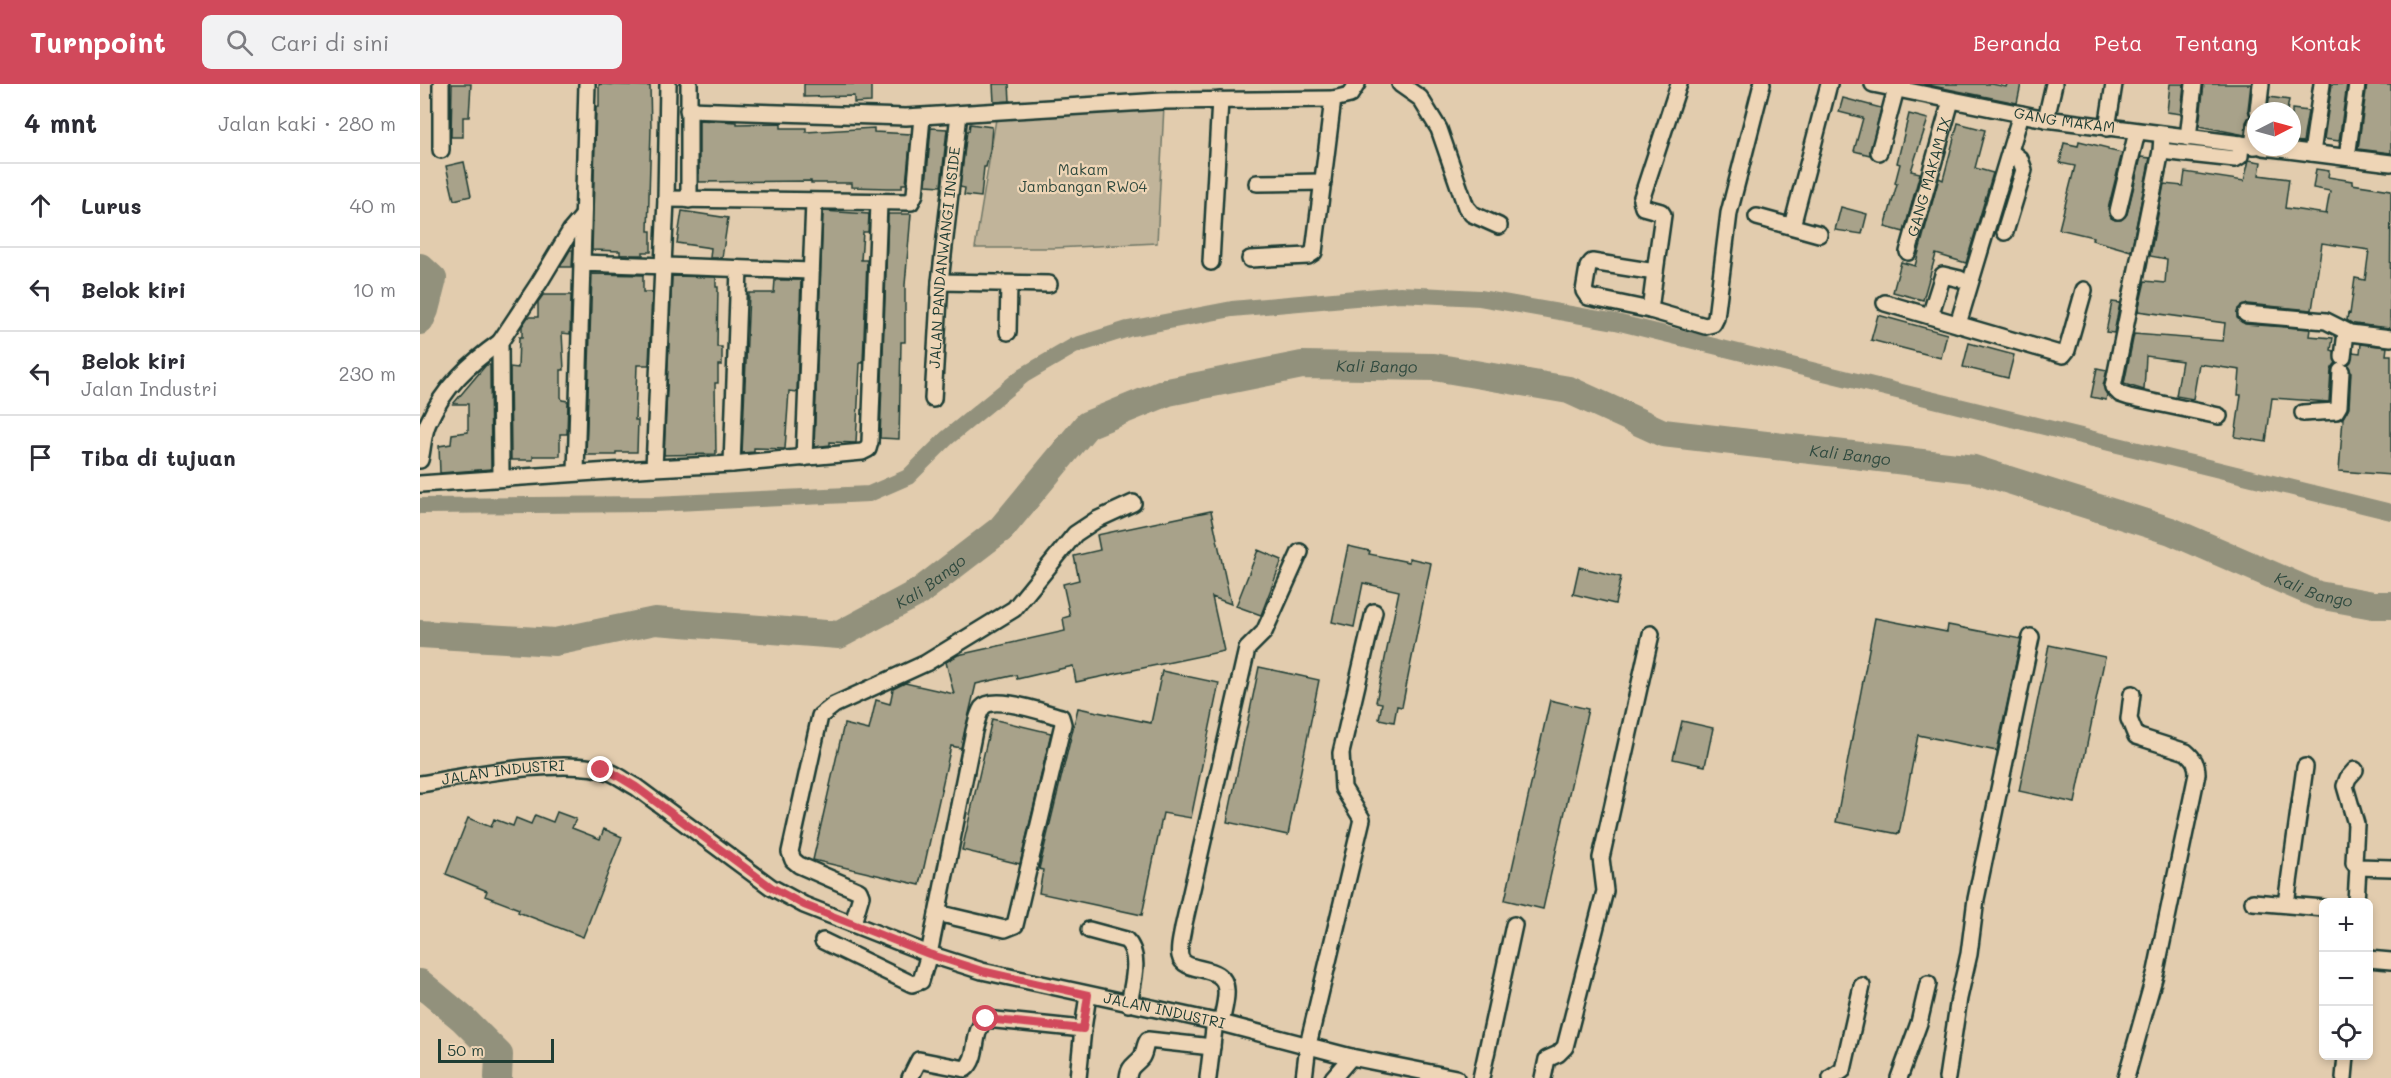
<!DOCTYPE html>
<html lang="id">
<head>
<meta charset="utf-8">
<style>
  :root { --surface:#fff; --page:#f2f2f3; --text:#2b2b33; --muted:#7c7c81; --line:#e1e1e2; --accent:#d1495b }
  body { margin:0; font-family:Mali,sans-serif; background:var(--page); color:var(--text) }
  .controls { position:absolute; right:18px; bottom:18px; display:grid; overflow:hidden; border-radius:9px; box-shadow:0 3px 9px #0003 }
  .controls button { width:54px; height:54px; display:grid; place-items:center; padding:0; border:0; border-bottom:2px solid var(--line); background:var(--surface); color:var(--text); font:30px sans-serif }
  .compass { position:absolute; left:1827px; top:18px; width:54px; height:54px; border-radius:50%; background:var(--surface); box-shadow:0 3px 9px #0003; rotate:84deg }
  .scale { position:absolute; left:18px; bottom:15px; width:116px; box-sizing:border-box; padding-left:6px; border:3px solid #1f3d34; border-top:0; font-size:16px; line-height:21px; white-space:nowrap; color:#1f3d34; -webkit-text-stroke:4px #eed5b6; paint-order:stroke }
  .stop { position:absolute; width:18px; height:18px; margin:-14px; border:4px solid #d1495b; border-radius:50%; background:#fff }
  .stop.end { background:#d1495b; border-color:#fff; box-shadow:0 2px 6px #0008 }
  .list { margin:0; padding:0; list-style:none }
  h2 { display:flex; justify-content:space-between; align-items:center; height:78px; margin:0; padding:0 24px; font-size:26px }
  h2 small { font-size:20px; font-weight:400; color:var(--muted) }
  .list li { display:grid; grid-template-columns:39px 1fr auto; gap:18px; align-items:center; box-sizing:border-box; height:84px; padding:0 24px; border-top:2px solid var(--line) }
  .list b { display:block; font-size:22px; white-space:nowrap }
  .list p { margin:0; font-size:20px; white-space:nowrap; color:var(--muted) }
  .list em { font-size:20px; font-style:normal; color:var(--muted) }
  .icon { flex:none; width:33px; height:33px; fill:none; stroke:currentColor; stroke-width:2; stroke-linecap:round; stroke-linejoin:round }
  .map { position:relative; flex:none; width:1971px; height:994px; overflow:hidden }
  header { display:flex; align-items:center; gap:36px; box-sizing:border-box; height:84px; padding:0 30px; background:var(--accent); color:#fff }
  header strong { font-size:28px }
  nav { display:flex; gap:33px; margin-inline-start:auto; font-size:21px }
  .search { width:420px; height:54px; background:var(--page); display:flex; align-items:center; gap:15px; box-sizing:border-box; padding:0 21px; border-radius:9px; color:var(--muted); font-size:22px }
  main { display:flex }
  aside { flex:1; background:var(--surface) }
  .map>svg:first-child { display:block }
  .green { fill:#c1b49a; stroke:#707867; stroke-width:1.5 }
  .lines { fill:none; stroke-linecap:round; stroke-linejoin:round }
  .canal { stroke:#92917c; stroke-width:16 }
  .river { stroke:#92917c; stroke-width:28 }
  .building { fill:#a8a28a; stroke:#1f3d34; stroke-width:1.5 }
  .minor-casing { stroke:#1f3d34; stroke-width:20 }
  .minor { stroke:#eed5b6; stroke-width:15 }
  .route { stroke:#d1495b; stroke-width:8 }
  .labels { text-anchor:middle; stroke-width:4.5; stroke-linejoin:round; paint-order:stroke }
  .street-label { font-size:15px; fill:#1f3d34; stroke:#eed5b6 }
  .park-label { font-size:15px; fill:#2f493e; stroke:#eed5b6 }
  .water-label { font-size:16px; font-style:italic; fill:#304a3f; stroke:#eed5b6 }
</style>
</head>
<body>
<header>
<strong>Turnpoint</strong>
<div class="search"><svg class="icon" aria-label="search" viewBox="0 0 24 24"><circle cx="10" cy="10" r="6"/><path d="M15 15l6 6"/></svg>Cari di sini</div>
<nav><a>Beranda</a><a>Peta</a><a>Tentang</a><a>Kontak</a></nav>
</header>
<main>
<aside>
<h2>4 mnt<small>Jalan kaki · 280 m</small></h2>
<ul class="list">
<li><svg class="icon" aria-label="ahead" viewBox="0 0 24 24"><path d="M12 20V5M6 11l6-6 6 6"/></svg><div><b>Lurus</b></div><em>40 m</em></li>
<li><svg class="icon" aria-label="left" viewBox="0 0 24 24"><path d="M17 20v-9H6M10 6l-5 5 5 5"/></svg><div><b>Belok kiri</b></div><em>10 m</em></li>
<li><svg class="icon" aria-label="left" viewBox="0 0 24 24"><path d="M17 20v-9H6M10 6l-5 5 5 5"/></svg><div><b>Belok kiri</b><p>Jalan Industri</p></div><em>230 m</em></li>
<li><svg class="icon" aria-label="arrive" viewBox="0 0 24 24"><path d="M6 21V4h12l-3 4 3 4H6"/></svg><div><b>Tiba di tujuan</b></div></li>
</ul>
</aside>
<div class="map">
<svg width="1971" height="994" viewBox="0 0 1971 994">
  <rect width="100%" height="100%" fill="#e2ccae"/>
  <filter id="ink" filterUnits="userSpaceOnUse"><feTurbulence type="fractalNoise" baseFrequency=".0167" numOctaves="2"/><feDisplacementMap in="SourceGraphic" scale="12" xChannelSelector="R" yChannelSelector="G"/><feConvolveMatrix kernelMatrix="1 2 1 2 8 2 1 2 1" color-interpolation-filters="sRGB"/></filter>
  <g filter="url(#ink)">
    <path class="green" d="M744,22L737,159L634,164H555L576,35L632,29Z"/>
    <g class="lines">
      <path class="canal" d="M0,422L235,420L449,410L488,393L527,354L604,291L654,262L708,245L812,225L980,210L1060,214L1196,238L1971,428"/>
      <g class="river">
        <path d="M0,183L13,195L5,226L0,237"/>
        <path id="s1" d="M0,550L135,558L235,537L419,551L499,508L581,445L667,341L748,308L882,281L1014,283L1149,306L1243,349L1554,385L1751,447L1898,511L1953,521H1971"/>
        <path d="M0,899L43,935L79,971L78,994"/>
      </g>
    </g>
    <path class="building" d="M32,0H51L49,33H43V53H31Z
      M179,0L230,2L231,45L228,147H231V168H223V171H200V167L172,166L176,23H179Z
      M384,0H451V18L434,19V12L384,13Z
      M573,0H589L590,17L574,18Z
      M1503,0H1572L1586,3L1587,0H1601L1597,19Z
      M1750,0H1764L1761,30L1747,28Z
      M1784,0H1831L1828,26L1830,32L1826,38L1825,51L1779,42Z
      M1912,0H1927L1919,57L1904,55Z
      M1947,0L1971,1V69L1938,65Z
      M1849,13L1869,16L1867,27H1848Z
      M1423,14L1461,24L1450,71L1434,67L1443,34L1419,28Z
      M1872,25L1888,27L1883,58L1872,57Z
      M1489,30L1508,35L1491,87L1500,89L1484,148L1465,143L1477,100L1475,99L1480,80L1477,79Z
      M279,36L317,38V40L361,39V44H386V48L454,44V48L491,50L486,100H482V104H468L432,103V99H391V97L279,98Z
      M1538,39L1565,46L1555,84L1573,89L1546,179L1516,170L1503,216L1473,208L1481,178L1495,182L1519,94L1523,96Z
      M550,40L572,43L570,67L566,83H564L561,113L544,111L545,104L540,103L547,47H549Z
      M511,44L527,45L521,102L506,101Z
      M1659,57L1688,64V66L1702,69L1688,125L1691,134L1695,136H1701L1707,130L1721,73L1730,74L1711,167L1672,156L1673,153L1639,145L1655,82L1640,79L1644,59L1658,62Z
      M1829,76L1841,78L1839,91L1869,95L1865,124L1906,130L1910,107L1893,104L1896,85L1909,87L1908,93L1932,97V100L1971,106L1970,244L1933,240L1927,236L1928,229L1930,230L1935,194L1945,196L1949,166L1902,159L1892,226L1827,220L1818,225L1817,234L1825,240L1890,245L1889,252L1913,254L1911,266L1914,267L1916,279L1911,286L1909,318L1852,314L1846,358L1815,353L1821,311H1818L1820,286L1779,280L1773,315L1756,312L1762,277L1726,272L1724,306L1704,300L1714,250L1803,257L1805,239L1718,227L1725,197L1745,199L1747,175L1730,172L1744,100L1763,102L1765,88L1824,97Z
      M44,78L51,112L34,116L26,82Z
      M1421,123L1447,130L1442,150L1415,146Z
      M262,127L308,134L302,174H290L291,164L257,159Z
      M403,127L449,130L448,148H443L441,176H447L443,279H440L436,359L410,358V361L394,363Z
      M468,130H491L485,201V258H481L479,355L460,354Z
      M150,166H153L152,183H140Z
      M172,190L223,191V208H232L229,281H217L215,336H218L217,368H196V371H166Z
      M252,192L296,193V203H298L297,263H302V281H298V299H295L296,370L244,371Z
      M355,196H381L377,308L369,307L365,365L334,364V368L322,369L329,209H354Z
      M123,211H151L150,250L142,249L144,286H141V313L142,316L148,317L147,350H140V372H113V376H91L90,283L98,284L99,253H102V242L108,233H118V218Z
      M1692,218L1700,219L1694,249L1686,248Z
      M1458,231L1527,250L1521,274L1451,256Z
      M1549,259L1594,271L1588,294L1543,283Z
      M1941,260L1967,263L1966,271H1971V391L1919,387L1923,334L1929,323L1931,288L1928,281L1933,268L1940,269Z
      M66,281H70L71,385L20,389L19,362L31,360L32,350L48,348V320H33Z
      M1677,284L1687,286L1683,302L1687,311L1686,316L1671,313Z
      M791,427L811,520L792,513L804,567L656,598L653,582L597,595L596,591L556,600L541,664L531,662L500,801L393,776L424,640L449,646L456,616L470,620L473,605L485,599L534,610L526,578L538,571L645,547L643,534L650,532L643,500L659,496L654,472L680,466L677,451Z
      M928,462L950,467L949,470L989,478V474L1011,479L982,623L977,622L974,638L959,635L962,619L956,618L979,507L943,499L934,543L912,538Z
      M838,466L862,476L841,531L816,522Z
      M1159,483L1201,493L1195,520L1153,510Z
      M1455,534L1527,548L1528,541L1601,555L1577,667L1498,651L1479,750L1416,738Z
      M1629,561L1685,573L1655,719L1599,707Z
      M839,583L899,596L868,751L807,738Z
      M742,587L799,599L771,734L743,729L722,831L619,809L623,786L619,785L658,624L731,639Z
      M1130,616L1168,625L1123,825L1085,816Z
      M572,635L631,649L600,780L542,766Z
      M1262,637L1293,644L1285,682L1253,675Z
      M137,728L156,735L152,744L180,755L184,745L202,753L163,853L98,828L99,825L65,812L67,807L26,790L48,734L71,743L74,735L93,742L96,734L111,740L115,731L133,738Z"/>
    <g class="lines">
      <defs>
        <g id="minor">
          <path d="M269,0V116"/>
          <path d="M980,0L1000,14L1019,45L1046,123L1052,130L1079,142"/>
          <path id="s2" d="M1453,0L1626,35L1836,62"/>
          <path d="M268,26L486,33L742,17L913,15"/>
          <path d="M1838,27L1841,0"/>
          <path d="M1626,35L1634,0"/>
          <path d="M1687,44L1694,0"/>
          <path d="M1742,52L1741,67L1693,303L1700,310L1709,313L1799,332"/>
          <path d="M1768,54L1774,0"/>
          <path d="M1833,62L1836,39"/>
          <path d="M1843,63L1971,79"/>
          <path d="M21,66V0"/>
          <path d="M1741,67L1815,75L1820,72L1821,60"/>
          <path d="M1459,68L1476,5"/>
          <path d="M1892,69L1902,0"/>
          <path d="M1927,73L1937,0"/>
          <path d="M837,99L903,98"/>
          <path d="M246,115L491,118L495,110L502,33"/>
          <path d="M1698,127L1717,48"/>
          <path d="M1337,133L1399,150"/>
          <path d="M1372,142L1409,0"/>
          <path d="M1585,148L1604,86L1600,75L1590,67"/>
          <path id="s3" d="M1488,168L1531,17"/>
          <path d="M830,175L888,172L894,168L913,15L930,11L937,0"/>
          <path d="M791,178L800,16"/>
          <path d="M162,179L167,0"/>
          <path d="M1235,188L1230,226L1285,242L1293,240L1296,234L1309,129L1342,0"/>
          <path d="M520,198L629,200"/>
          <path d="M1465,219L1643,271L1647,266L1664,206"/>
          <path d="M1230,226L1168,213L1164,207L1168,183L1172,178L1235,188L1243,131L1241,128L1223,123L1221,116L1259,0"/>
          <path d="M1826,230L1906,237L1930,249L1971,254"/>
          <path d="M1510,232L1523,191L1540,195"/>
          <path d="M1538,240L1601,30"/>
          <path d="M588,248L589,200"/>
          <path d="M1923,273L1926,248"/>
          <path id="s4" d="M513,315L520,198L539,30"/>
          <path d="M1883,329L1916,327L1919,322L1921,287"/>
          <path d="M384,374L394,118"/>
          <path d="M0,376C3,364 3,350 8,339C24,303 49,280 80,258"/>
          <path d="M312,380L319,185"/>
          <path d="M234,384L312,380L442,368L448,365L450,358L459,119"/>
          <path d="M156,388L162,179L390,187"/>
          <path d="M81,394L80,258L119,199L151,146L162,133"/>
          <path d="M0,400L234,384L246,115L248,0"/>
          <path d="M1935,686L1928,694L1925,702L1936,740L1934,779L1938,783L1971,784"/>
          <path id="s5" d="M0,700C47,692 150,671 192,689C201,693 208,699 216,703L351,803L384,821L509,870L562,887L801,939L931,973L1036,994"/>
          <path d="M1833,818L1904,824"/>
          <path d="M1936,818L1938,783"/>
          <path d="M1866,820L1885,683"/>
          <path d="M433,839L441,812L439,807L379,781L373,776L370,768L400,632L414,621L506,579L594,525L655,450L676,436L713,419"/>
          <path d="M669,846L706,856C722,871 712,901 709,920"/>
          <path d="M403,857L492,900L501,897L509,870L554,647C556,640 558,630 562,624C573,610 625,629 641,633L643,640L595,841L585,845L517,829"/>
          <path d="M1948,875L1971,877"/>
          <path d="M801,939C803,928 807,916 806,906C805,878 764,891 760,872C758,864 762,852 763,844L827,565L844,548L880,468"/>
          <path d="M490,994L499,976L545,985C560,973 551,948 566,935L663,945L668,911"/>
          <path d="M658,994L663,945"/>
          <path d="M708,994C709,982 714,982 721,974C725,969 724,961 728,956L792,963"/>
          <path d="M788,994L795,937"/>
          <path d="M884,994L888,961L942,735L923,704L921,669L954,528"/>
          <path d="M913,994L931,973"/>
          <path d="M1061,994L1094,841"/>
          <path d="M1123,994L1127,975L1138,970L1145,963L1185,807L1181,774L1183,765L1231,550"/>
          <path d="M1411,994L1423,986L1442,902"/>
          <path d="M1479,994L1499,939L1508,900"/>
          <path d="M1527,994L1539,914L1549,870L1556,815L1611,553"/>
          <path d="M1706,994L1736,887L1777,690C1777,680 1774,675 1766,668L1716,652L1709,635L1712,610"/>
          <path d="M1924,994L1926,972"/>
        </g>
      </defs>
      <use href="#minor" class="minor-casing"/>
      <use href="#minor" class="minor"/>
    </g>
  </g>
  <g class="lines" filter="url(#ink)">
    <path class="route" d="M181,686L193,689L216,703L351,803L384,821L509,870L562,887L668,911L663,945L566,935"/>
  </g>
  <g class="labels">
    <g class="street-label">
      <text dy="5" stroke="none"><textPath href="#s2" startOffset="195">GANG MAKAM</textPath></text>
      <text dy="5" stroke="none"><textPath href="#s3" startOffset="78">GANG MAKAM IX</textPath></text>
      <text dy="5" stroke="none"><textPath href="#s4" startOffset="142">JALAN PANDANWANGI INSIDE</textPath></text>
      <text dy="5" stroke="none"><textPath href="#s5" startOffset="84">JALAN INDUSTRI</textPath></text>
      <text dy="5" stroke="none"><textPath href="#s5" startOffset="804">JALAN INDUSTRI</textPath></text>
    </g>
    <g class="park-label">
      <text x="663" y="91">Makam<tspan x="663" dy="17">Jambangan RW04</tspan></text>
    </g>
    <g class="water-label">
      <text dy="6" stroke="none"><textPath href="#s1" startOffset="1050">Kali Bango</textPath></text>
      <text dy="6" stroke="none"><textPath href="#s1" startOffset="1536">Kali Bango</textPath></text>
      <text dy="6" stroke="none"><textPath href="#s1" startOffset="528">Kali Bango</textPath></text>
      <text dy="6" stroke="none"><textPath href="#s1" startOffset="2022">Kali Bango</textPath></text>
    </g>
  </g>
</svg>
<div class="controls">
<button>+</button>
<button>−</button>
<button><svg class="icon" aria-label="locate" viewBox="0 0 24 24"><circle cx="12" cy="12" r="6"/><path d="M12 2v4M12 18v4M2 12h4M18 12h4"/></svg></button>
</div>
<svg class="compass" viewBox="-18 -18 36 36"><path d="M0-13l5 13h-10z" fill="#e53935"/><path d="M0 13l5-13h-10z" fill="#7c7c81"/></svg>
<div class="scale">50 m</div>
<div class="stop" style="left:566px;top:935px"></div>
<div class="stop end" style="left:181px;top:686px"></div>
</div>
</main>
</body>
</html>
